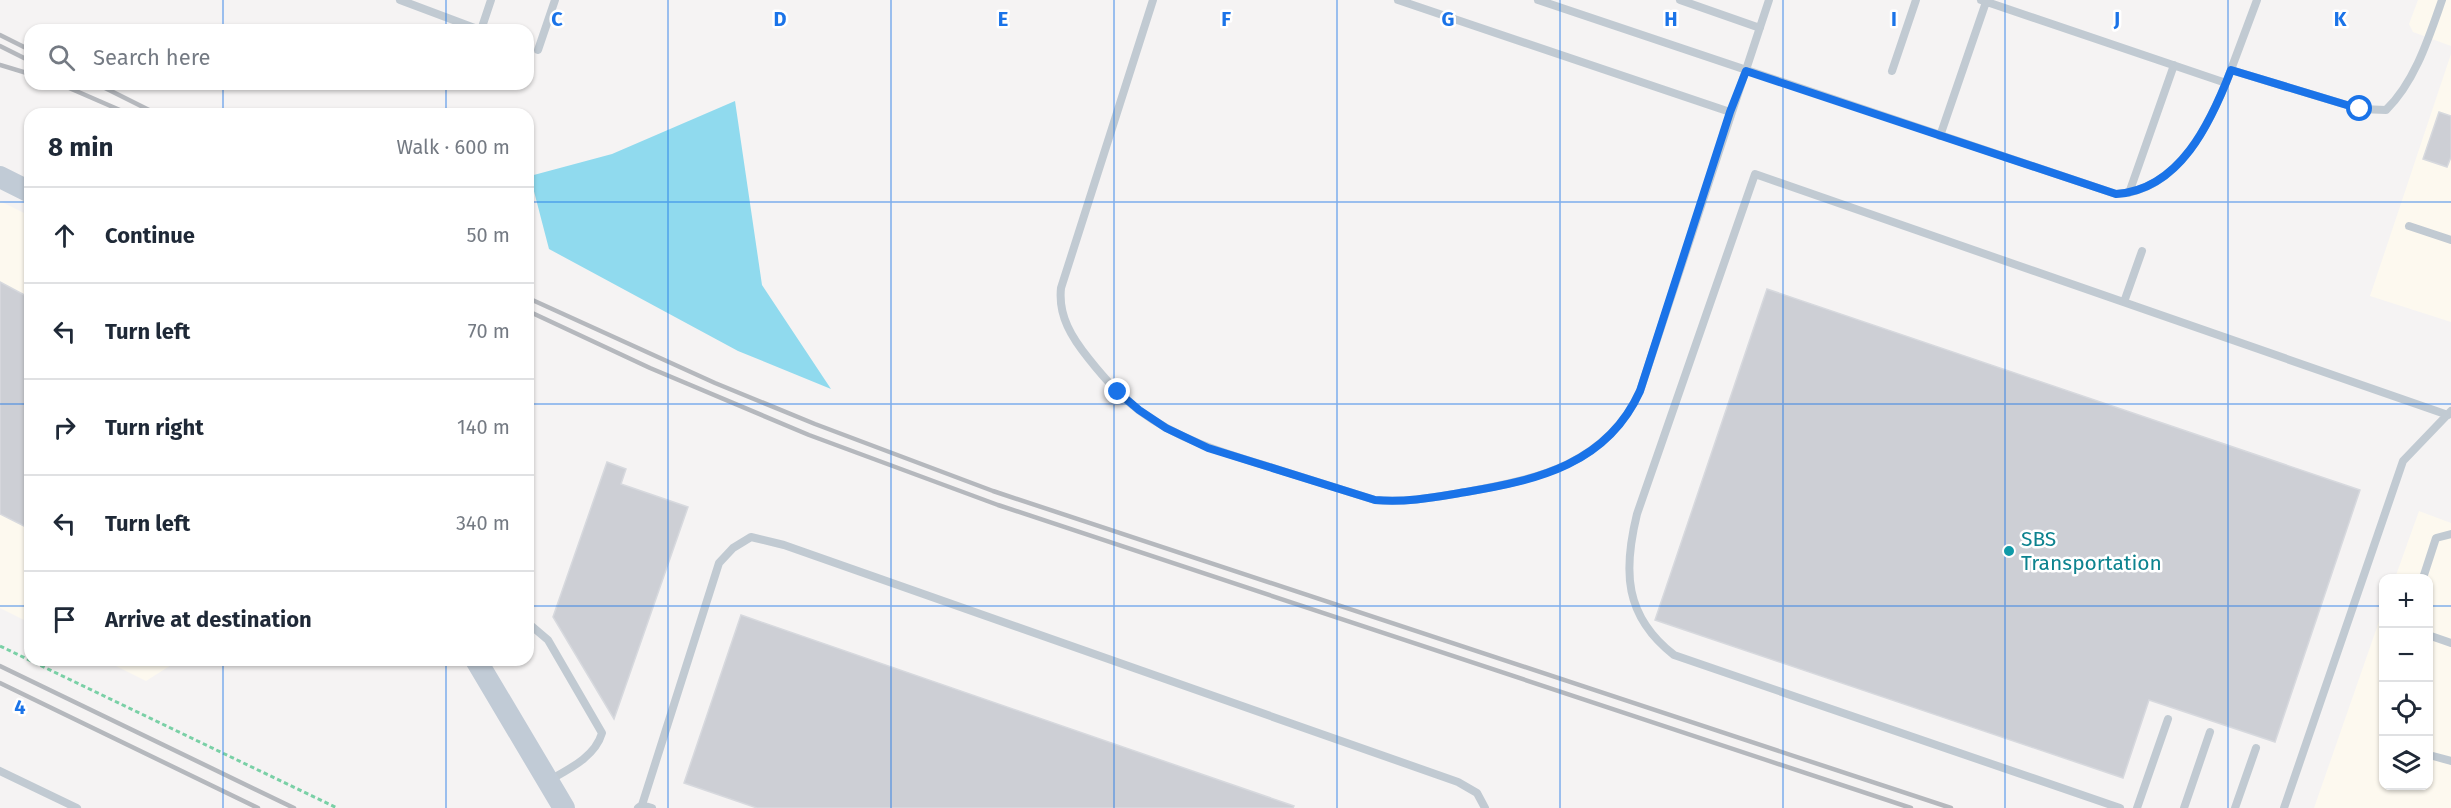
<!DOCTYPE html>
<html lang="en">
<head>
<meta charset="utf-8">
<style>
  :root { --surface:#fff; --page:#f2f2f3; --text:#1f2937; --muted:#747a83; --line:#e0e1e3 }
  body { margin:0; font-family:"Fira Sans",sans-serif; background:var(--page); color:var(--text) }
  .controls { position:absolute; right:18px; bottom:18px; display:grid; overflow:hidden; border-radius:12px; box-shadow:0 2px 4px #0004 }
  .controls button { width:54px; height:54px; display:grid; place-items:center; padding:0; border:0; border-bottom:2px solid var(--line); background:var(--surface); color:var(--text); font:30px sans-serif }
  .stop { position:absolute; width:18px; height:18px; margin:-14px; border:4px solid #1a73e8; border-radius:50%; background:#fff }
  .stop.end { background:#1a73e8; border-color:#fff; box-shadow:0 2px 6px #0008 }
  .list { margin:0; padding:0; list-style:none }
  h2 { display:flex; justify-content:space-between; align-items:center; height:78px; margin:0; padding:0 24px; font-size:26px }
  h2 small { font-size:20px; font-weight:400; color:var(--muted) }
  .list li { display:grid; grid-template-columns:39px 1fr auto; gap:18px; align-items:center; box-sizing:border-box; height:96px; padding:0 24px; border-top:2px solid var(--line) }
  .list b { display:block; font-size:22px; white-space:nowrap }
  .list em { font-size:20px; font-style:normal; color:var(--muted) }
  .icon { flex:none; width:33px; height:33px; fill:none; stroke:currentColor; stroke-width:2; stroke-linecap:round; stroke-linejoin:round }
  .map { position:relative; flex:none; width:2451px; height:808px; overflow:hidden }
  .search { position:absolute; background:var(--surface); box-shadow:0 2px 4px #0004; left:24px; top:24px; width:510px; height:66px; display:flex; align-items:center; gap:15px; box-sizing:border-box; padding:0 21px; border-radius:18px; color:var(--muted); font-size:22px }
  .panel { position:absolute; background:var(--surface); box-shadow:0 2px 4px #0004; left:24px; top:108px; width:510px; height:558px; border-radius:18px }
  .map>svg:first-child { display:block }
  .commercial { fill:#fdf9ef }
  .water { fill:#90daee }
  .building { fill:#cdcfd5; stroke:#d7d9de; stroke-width:1.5 }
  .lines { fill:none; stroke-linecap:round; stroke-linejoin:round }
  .path { stroke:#7ad0a6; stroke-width:3; stroke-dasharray:4.5 3; stroke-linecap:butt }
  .lane { stroke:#c1cad2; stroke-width:8 }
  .secondary { stroke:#c1cbd6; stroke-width:22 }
  .rail { stroke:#b5b8bd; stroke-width:4.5 }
  .route { stroke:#1a73e8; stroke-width:8 }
  .grid { fill:none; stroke:#1a73e8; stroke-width:1.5; stroke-opacity:0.55 }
  .culture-dot { fill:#0f9aa8; stroke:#fff; stroke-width:2 }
  .labels { text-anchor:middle; stroke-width:5; stroke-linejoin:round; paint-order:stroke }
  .culture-label { font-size:21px; fill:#0d838f; stroke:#fff; text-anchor:start }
  .grid-label { font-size:20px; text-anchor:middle; font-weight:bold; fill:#1a73e8; stroke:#fff; stroke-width:5; stroke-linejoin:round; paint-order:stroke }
</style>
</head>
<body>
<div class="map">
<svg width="2451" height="808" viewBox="0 0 2451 808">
  <rect width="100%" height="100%" fill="#f5f3f3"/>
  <path class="commercial" d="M2418,0H2451V46L2413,32L2409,24Z
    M2451,54V322L2370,296Z
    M0,201L30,216V623L0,608Z
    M2419,511L2451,523V808H2314L2383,610L2384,786H2428V578H2395Z
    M104,660H179L146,681Z"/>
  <path class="water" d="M735,101L762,285L831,389L738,351L549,249L530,176L612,154Z"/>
  <path class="building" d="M2439,112L2451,116V157L2447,167L2423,159Z
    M0,282L30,298V529L0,514Z
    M1767,289L2360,490L2275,742L2149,700L2123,778L1655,620Z
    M607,462L626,469L621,484L688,507L614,719L553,617Z
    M741,615L1294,806L1293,808H757L684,783Z"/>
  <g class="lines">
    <path class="path" d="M0,646L337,808"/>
    <path class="lane" d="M400,0L480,30
      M1153,0L1061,288C1058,316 1072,338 1089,359C1104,378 1121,397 1140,411C1179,440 1224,453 1270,467C1305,478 1340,489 1375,500C1406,503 1436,497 1466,492C1538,479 1607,464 1640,391L1769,0
      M1398,0L1730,112
      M1538,0L2116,194C2175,191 2206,131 2226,83
      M1680,0L1760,28
      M1981,0L2226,83L2257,0
      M481,30L491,0
      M538,50L555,0
      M2231,70L2360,109L2386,110C2415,82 2429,37 2442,0
      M1892,71L1916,0
      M1940,136L1986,2
      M2129,193L2174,65
      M2409,226L2451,240
      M2124,302L2142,251
      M2423,578L2436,538L2451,534
      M528,623L548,640L602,733C595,757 569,769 548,781
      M2428,635L2451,643
      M2433,756L2451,761
      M0,771L77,808
      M642,805L652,808
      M638,808L642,805L719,563L733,548L751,537L784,545L1458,782L1477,793L1485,808
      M2120,808L1674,655C1624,616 1623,571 1637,514L1755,174L2448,415
      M2137,808L2168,719
      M2184,808L2210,732
      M2235,808L2256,748
      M2284,808L2403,461L2451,411"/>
    <path class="secondary" d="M0,177L30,192
      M476,660L564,808"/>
    <path class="rail" d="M0,35L30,50
      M0,46L30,61
      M0,65L30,74
      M60,84L129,114
      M97,84L157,114
      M528,298L715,383L815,424L993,491L1951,808
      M528,311L650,368L809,435L998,505L1911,808
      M0,666L294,808
      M0,683L258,808"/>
  </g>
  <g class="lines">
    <path class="route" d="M1118,392L1139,410L1166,428L1208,448L1375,500C1406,503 1436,497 1466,492C1538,480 1607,464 1640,391L1730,112L1746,71L2116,194C2180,190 2211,122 2231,70L2360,109"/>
  </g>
  <path class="grid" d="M223,0V30M446,0V30M668,0V808M891,0V808M1114,0V808M1337,0V808M1560,0V808M1783,0V808M2005,0V808M2228,0V808M223,84V114M446,84V114M0,202H30M528,202H2451M0,404H30M528,404H2451M0,606H30M528,606H2384M2428,606H2451M223,660V808M446,660V808"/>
  <circle class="culture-dot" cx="2009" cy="551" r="6"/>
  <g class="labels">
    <g class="culture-label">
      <text x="2021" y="546">SBS<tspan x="2021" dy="24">Transportation</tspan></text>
    </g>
  </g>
  <g class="grid-label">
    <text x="557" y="26">C</text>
    <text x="780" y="26">D</text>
    <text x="1003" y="26">E</text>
    <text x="1226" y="26">F</text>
    <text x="1448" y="26">G</text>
    <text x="1671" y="26">H</text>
    <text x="1894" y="26">I</text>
    <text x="2117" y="26">J</text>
    <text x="2340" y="26">K</text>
    <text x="20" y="714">4</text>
  </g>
</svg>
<div class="controls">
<button>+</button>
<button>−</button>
<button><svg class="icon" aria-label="locate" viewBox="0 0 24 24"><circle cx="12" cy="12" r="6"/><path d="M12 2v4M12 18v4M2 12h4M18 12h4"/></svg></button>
<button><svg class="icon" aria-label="layers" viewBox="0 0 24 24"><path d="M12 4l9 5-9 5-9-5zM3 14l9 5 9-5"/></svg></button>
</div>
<div class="stop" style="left:2360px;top:109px"></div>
<div class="stop end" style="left:1118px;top:392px"></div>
<div class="search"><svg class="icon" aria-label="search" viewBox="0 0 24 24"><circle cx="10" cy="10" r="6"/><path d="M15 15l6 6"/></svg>Search here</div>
<section class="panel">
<h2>8 min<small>Walk · 600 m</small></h2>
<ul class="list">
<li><svg class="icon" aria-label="ahead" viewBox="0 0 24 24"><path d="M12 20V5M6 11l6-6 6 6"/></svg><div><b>Continue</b></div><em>50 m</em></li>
<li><svg class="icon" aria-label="left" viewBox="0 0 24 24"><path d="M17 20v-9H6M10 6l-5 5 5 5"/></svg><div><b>Turn left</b></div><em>70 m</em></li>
<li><svg class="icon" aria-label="right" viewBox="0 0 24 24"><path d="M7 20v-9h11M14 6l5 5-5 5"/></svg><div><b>Turn right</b></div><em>140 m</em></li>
<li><svg class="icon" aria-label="left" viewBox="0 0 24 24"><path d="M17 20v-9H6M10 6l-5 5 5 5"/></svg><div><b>Turn left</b></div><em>340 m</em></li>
<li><svg class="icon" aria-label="arrive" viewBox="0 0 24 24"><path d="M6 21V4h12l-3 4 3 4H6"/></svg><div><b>Arrive at destination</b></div></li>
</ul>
</section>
</div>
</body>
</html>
